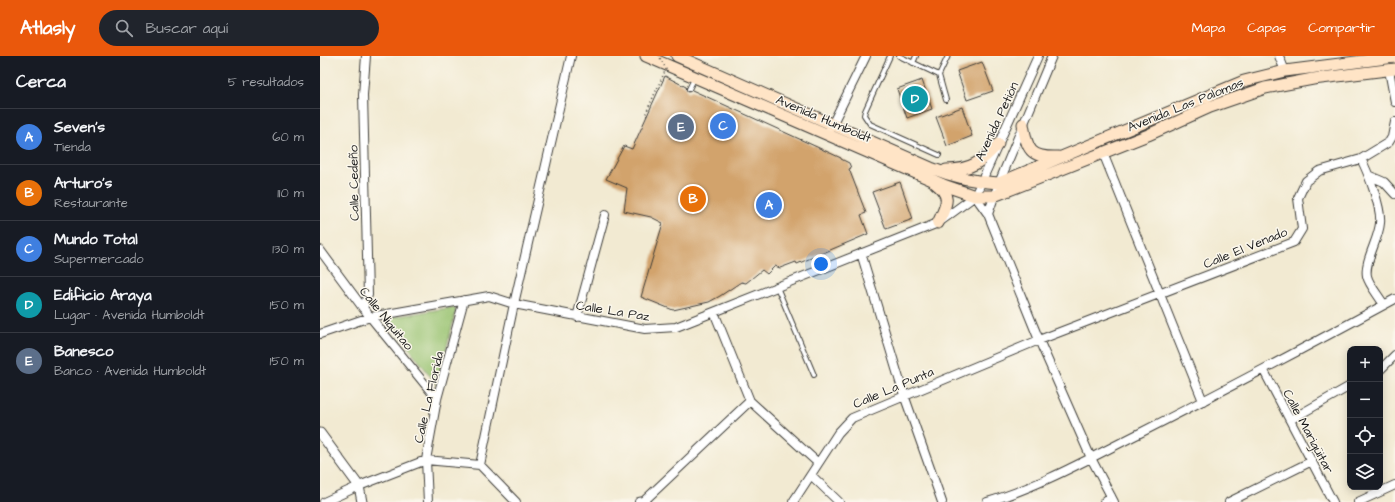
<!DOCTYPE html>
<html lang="es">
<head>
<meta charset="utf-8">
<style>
  :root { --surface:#171b24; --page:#20242c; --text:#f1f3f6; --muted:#9ea1a6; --line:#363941; --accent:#ea580c }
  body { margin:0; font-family:"Architects Daughter",sans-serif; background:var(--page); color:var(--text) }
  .controls { position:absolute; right:12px; bottom:12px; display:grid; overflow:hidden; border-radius:8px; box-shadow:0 2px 10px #0003 }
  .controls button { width:36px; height:36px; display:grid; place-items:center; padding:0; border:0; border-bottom:1px solid var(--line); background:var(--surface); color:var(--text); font:20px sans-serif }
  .you { position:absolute; left:501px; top:208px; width:14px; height:14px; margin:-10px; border:3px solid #fff; border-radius:50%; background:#1a73e8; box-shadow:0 0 0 6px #1a73e833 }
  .badge { display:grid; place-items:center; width:26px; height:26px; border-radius:50%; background:var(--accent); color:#fff; font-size:13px; font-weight:700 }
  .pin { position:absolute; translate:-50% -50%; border:2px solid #fff; box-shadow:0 1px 4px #0006 }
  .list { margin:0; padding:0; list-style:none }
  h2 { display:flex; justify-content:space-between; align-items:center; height:52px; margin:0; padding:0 16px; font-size:17px }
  h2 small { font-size:13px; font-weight:400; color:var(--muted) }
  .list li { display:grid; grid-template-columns:26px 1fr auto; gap:12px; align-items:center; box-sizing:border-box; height:56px; padding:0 16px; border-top:1px solid var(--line) }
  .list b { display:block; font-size:15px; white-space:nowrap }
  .list p { margin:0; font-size:13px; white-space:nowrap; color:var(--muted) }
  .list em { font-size:13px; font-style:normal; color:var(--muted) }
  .icon { flex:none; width:22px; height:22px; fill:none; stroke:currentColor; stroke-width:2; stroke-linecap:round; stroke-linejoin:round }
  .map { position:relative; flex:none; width:1075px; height:446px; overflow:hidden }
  header { display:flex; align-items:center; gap:24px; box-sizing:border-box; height:56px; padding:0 20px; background:var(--accent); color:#fff }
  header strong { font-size:19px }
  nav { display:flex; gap:22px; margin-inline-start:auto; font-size:14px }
  .search { width:280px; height:36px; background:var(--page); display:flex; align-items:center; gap:10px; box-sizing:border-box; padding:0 14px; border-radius:22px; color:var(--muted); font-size:15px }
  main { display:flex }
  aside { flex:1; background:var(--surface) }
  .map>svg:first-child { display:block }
  .green { fill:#98c26f; stroke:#5a6f46 }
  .building { fill:#d2a36c }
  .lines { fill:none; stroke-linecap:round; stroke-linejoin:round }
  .service-casing { stroke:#3c3b37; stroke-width:6 }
  .minor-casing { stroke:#3c3b37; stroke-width:10 }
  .tertiary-casing { stroke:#3c3b37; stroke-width:11 }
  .secondary-casing { stroke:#3c3b37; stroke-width:13 }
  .service { stroke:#fff; stroke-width:4 }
  .minor { stroke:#fff; stroke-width:8 }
  .tertiary { stroke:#fff; stroke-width:9 }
  .secondary { stroke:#ffe4c6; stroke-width:11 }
  .path-bridge { stroke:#3c3b37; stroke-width:1.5; stroke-dasharray:1 3; stroke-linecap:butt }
  .labels { text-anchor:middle; stroke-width:3; stroke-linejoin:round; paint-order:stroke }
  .street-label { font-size:13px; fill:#1c1c1c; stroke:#fbf7ec }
</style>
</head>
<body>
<header>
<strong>Atlasly</strong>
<div class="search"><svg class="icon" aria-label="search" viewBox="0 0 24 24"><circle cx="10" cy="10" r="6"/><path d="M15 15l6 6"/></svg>Buscar aquí</div>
<nav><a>Mapa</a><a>Capas</a><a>Compartir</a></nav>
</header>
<main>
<aside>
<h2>Cerca<small>5 resultados</small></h2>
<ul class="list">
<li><span class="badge" style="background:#3f7fe0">A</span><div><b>Seven's</b><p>Tienda</p></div><em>60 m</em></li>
<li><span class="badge" style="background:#e8710a">B</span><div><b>Arturo's</b><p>Restaurante</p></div><em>110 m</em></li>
<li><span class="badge" style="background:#3f7fe0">C</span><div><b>Mundo Total</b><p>Supermercado</p></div><em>130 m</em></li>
<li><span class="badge" style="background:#0f9aa8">D</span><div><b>Edificio Araya</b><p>Lugar · Avenida Humboldt</p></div><em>150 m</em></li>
<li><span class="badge" style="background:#5c6f8a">E</span><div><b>Banesco</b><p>Banco · Avenida Humboldt</p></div><em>150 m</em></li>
</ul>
</aside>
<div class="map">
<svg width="1075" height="446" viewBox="0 0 1075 446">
  <rect width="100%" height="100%" fill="#fbf7ec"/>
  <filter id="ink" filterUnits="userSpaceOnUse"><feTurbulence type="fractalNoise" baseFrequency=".025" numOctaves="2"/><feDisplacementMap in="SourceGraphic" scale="8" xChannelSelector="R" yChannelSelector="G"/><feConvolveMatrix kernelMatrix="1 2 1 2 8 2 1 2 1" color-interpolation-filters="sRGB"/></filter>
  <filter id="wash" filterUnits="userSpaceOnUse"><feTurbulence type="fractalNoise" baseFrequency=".012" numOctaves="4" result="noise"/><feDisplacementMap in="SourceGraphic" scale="16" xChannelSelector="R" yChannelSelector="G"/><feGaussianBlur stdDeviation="0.9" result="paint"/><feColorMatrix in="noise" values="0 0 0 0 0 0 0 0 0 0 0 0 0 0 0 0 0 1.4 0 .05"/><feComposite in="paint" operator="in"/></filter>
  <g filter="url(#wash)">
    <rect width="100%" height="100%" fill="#f2ead2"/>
    <path class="green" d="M134,251L136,255L117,329L70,267L72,261Z"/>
    <g id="blocks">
      <path class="building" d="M662,6L673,35L647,44L637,15Z
        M345,20L366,31L368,36L372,34L521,102V103L529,107L531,112L529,113L546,157L541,159L548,178L477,208L476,206L460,212L455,210L447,218L442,214L426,227L421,226L400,240L389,246L353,254L321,241L343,167L331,161L304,155L307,132L286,123L304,90L312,93Z
        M602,24L612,53L587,62L577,33Z
        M642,51L652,80L627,90L616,61Z
        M580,126L593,163L566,173L552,136Z"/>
    </g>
  </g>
  <g filter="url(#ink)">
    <use href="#blocks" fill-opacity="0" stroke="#3c3b37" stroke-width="1"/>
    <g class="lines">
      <defs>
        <path id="service" d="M570,0L545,55L544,59L550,68L619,99
          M579,0L619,19
          M593,7L596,0
          M369,33L374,23
          M626,44L619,19L628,0
          M457,231L494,319"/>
        <path id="minor" d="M959,0L965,15
          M1069,14L1075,46
          M510,73L546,0
          M783,97L883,345
          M1041,103C1048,116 1062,153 1060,167C1059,183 1044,205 1047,220C1049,229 1059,240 1064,249
          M1050,120L1064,126L1075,138
          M655,140L668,158L719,284L771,402L794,446
          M668,158L679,127L732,0
          M0,194L43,252L117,343
          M541,197L584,339L622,446
          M43,252L48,239L43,39L46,0
          M394,256L430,345L498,407
          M257,261L285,159
          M0,278L50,261L169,240L194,248L325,273L356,271L394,256L618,167L655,140L718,0
          M1060,314L1075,299
          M944,315L1013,446
          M970,364L1030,330
          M160,409L194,248L251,0
          M491,419L519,446
          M4,446L39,430L106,404L160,409L196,446
          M108,446L106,404L117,343L144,244
          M319,446L324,445L430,345
          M473,446L518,377L532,362L719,284L974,186L982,173L978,142L986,125L999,115L1041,103L1069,86L1072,81L1075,66
          M667,446C719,431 770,402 818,378C905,334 990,289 1075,243
          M784,446L791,440
          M909,446L992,405
          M1038,446L1075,429"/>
        <path id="tertiary" d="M0,377L39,430L42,446"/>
        <path id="secondary" d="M326,0L626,130L655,140H674L828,79L890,51L945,32L993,23L1075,13
          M357,0L611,112C633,121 655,126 679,127L924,25L965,15L1075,1
          M703,68C707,94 710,102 738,101
          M626,114C652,114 661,106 678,88
          M615,127C633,141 626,149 618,167"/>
      </defs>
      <use href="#service" class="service-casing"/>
      <use href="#minor" class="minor-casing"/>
      <use href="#tertiary" class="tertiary-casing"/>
      <use href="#secondary" class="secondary-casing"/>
      <use href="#service" class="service"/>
      <use href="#minor" class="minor"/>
      <use href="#tertiary" class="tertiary"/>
      <use href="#secondary" class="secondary"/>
      <path class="path-bridge" d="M327,60L325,59L346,13L339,0"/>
    </g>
  </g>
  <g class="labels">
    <g class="street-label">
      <text transform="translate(865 48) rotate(-22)" y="5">Avenida Las Palomas</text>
      <text transform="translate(504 62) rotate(23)" y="5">Avenida Humboldt</text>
      <text transform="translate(676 65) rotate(-65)" y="5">Avenida Petión</text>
      <text transform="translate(33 127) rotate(-91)" y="5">Calle Cedeño</text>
      <text transform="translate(925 191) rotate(-22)" y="5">Calle El Venado</text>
      <text transform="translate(293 254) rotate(9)" y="5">Calle La Paz</text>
      <text transform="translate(67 262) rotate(51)" y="5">Calle Niquitao</text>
      <text transform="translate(573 331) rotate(-23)" y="5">Calle La Punta</text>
      <text transform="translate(108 341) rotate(-77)" y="5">Calle La Florida</text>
      <text transform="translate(989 375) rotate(62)" y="5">Calle Marigüitar</text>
    </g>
  </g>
</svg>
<div class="controls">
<button>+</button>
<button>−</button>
<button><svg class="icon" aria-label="locate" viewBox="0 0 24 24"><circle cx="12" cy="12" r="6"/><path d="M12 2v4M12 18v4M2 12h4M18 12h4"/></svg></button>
<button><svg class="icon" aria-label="layers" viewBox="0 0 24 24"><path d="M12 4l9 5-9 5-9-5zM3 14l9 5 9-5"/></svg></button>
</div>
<div class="you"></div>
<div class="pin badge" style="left:449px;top:149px;background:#3f7fe0">A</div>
<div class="pin badge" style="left:373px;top:143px;background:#e8710a">B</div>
<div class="pin badge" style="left:403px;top:70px;background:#3f7fe0">C</div>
<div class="pin badge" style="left:595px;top:43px;background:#0f9aa8">D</div>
<div class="pin badge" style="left:361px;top:71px;background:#5c6f8a">E</div>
</div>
</main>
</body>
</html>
